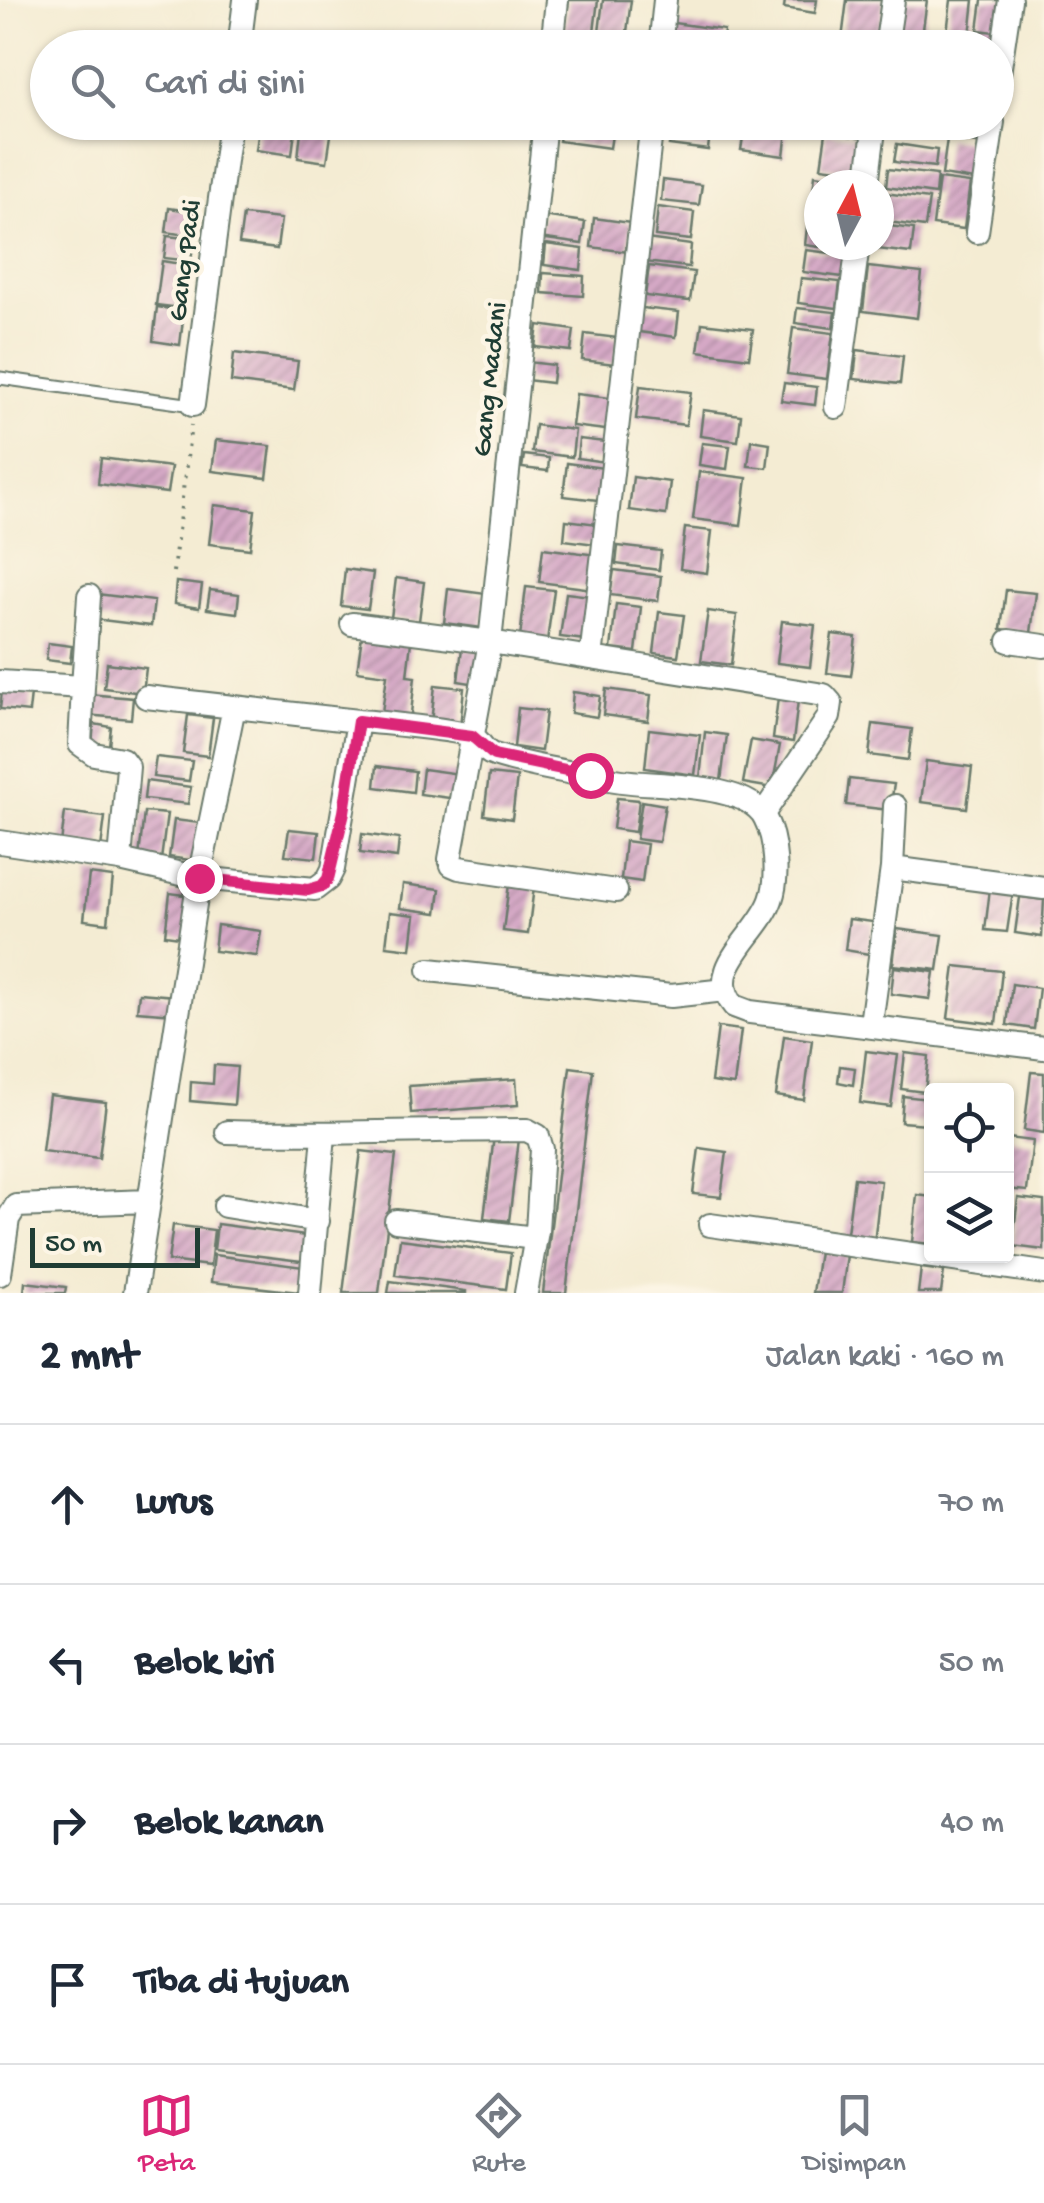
<!DOCTYPE html>
<html lang="id">
<head>
<meta charset="utf-8">
<style>
  :root { --surface:#fff; --page:#f2f2f3; --text:#1f2937; --muted:#747a83; --line:#e0e1e3; --accent:#db2777 }
  body { margin:0; font-family:"Gochi Hand",sans-serif; background:var(--page); color:var(--text) }
  .controls { position:absolute; right:30px; bottom:30px; display:grid; overflow:hidden; border-radius:10px; box-shadow:0 2px 8px #0004 }
  .controls button { width:90px; height:90px; display:grid; place-items:center; padding:0; border:0; border-bottom:2px solid var(--line); background:var(--surface); color:var(--text); font:50px sans-serif }
  .compass { position:absolute; left:804px; top:170px; width:90px; height:90px; border-radius:50%; background:var(--surface); box-shadow:0 2px 8px #0004; rotate:7deg }
  .scale { position:absolute; left:30px; bottom:25px; width:170px; box-sizing:border-box; padding-left:10px; border:5px solid #1f3d34; border-top:0; font-size:28px; line-height:35px; white-space:nowrap; color:#1f3d34; -webkit-text-stroke:8px #fcf5e5; paint-order:stroke }
  .stop { position:absolute; width:30px; height:30px; margin:-22px; border:8px solid #db2777; border-radius:50%; background:#fff }
  .stop.end { background:#db2777; border-color:#fff; box-shadow:0 2px 10px #0008 }
  .list { margin:0; padding:0; list-style:none }
  h2 { display:flex; justify-content:space-between; align-items:center; height:130px; margin:0; padding:0 40px; font-size:42px }
  h2 small { font-size:32px; font-weight:400; color:var(--muted) }
  .list li { display:grid; grid-template-columns:65px 1fr auto; gap:30px; align-items:center; box-sizing:border-box; height:160px; padding:0 40px; border-top:2px solid var(--line) }
  .list b { display:block; font-size:38px; white-space:nowrap }
  .list em { font-size:32px; font-style:normal; color:var(--muted) }
  .icon { flex:none; width:55px; height:55px; fill:none; stroke:currentColor; stroke-width:2; stroke-linecap:round; stroke-linejoin:round }
  .map { position:relative; flex:none; width:1044px; height:1293px; overflow:hidden }
  .search { position:absolute; background:var(--surface); box-shadow:0 2px 8px #0004; left:30px; right:30px; top:30px; height:110px; display:flex; align-items:center; gap:25px; box-sizing:border-box; padding:0 35px; border-radius:55px; color:var(--muted); font-size:38px }
  .sheet { height:770px; background:var(--surface) }
  nav { display:flex; justify-content:space-around; align-items:center; box-sizing:border-box; height:140px; border-top:2px solid var(--line); background:var(--surface); font-size:28px; color:var(--muted) }
  nav a { display:grid; justify-items:center; gap:5px }
  nav .on { color:var(--accent) }
  .map>svg:first-child { display:block }
  .building { fill:url(#building-hatch) }
  .lines { fill:none; stroke-linecap:round; stroke-linejoin:round }
  .service-casing { stroke:#6a7a6c; stroke-width:15 }
  .minor-casing { stroke:#6a7a6c; stroke-width:26 }
  .path { stroke:#6a7a6c; stroke-width:4; stroke-dasharray:2.5 8; stroke-linecap:butt }
  .service { stroke:#fff; stroke-width:11 }
  .minor { stroke:#fff; stroke-width:22 }
  .route { stroke:#db2777; stroke-width:12 }
  .labels { text-anchor:middle; stroke-width:9; stroke-linejoin:round; paint-order:stroke }
  .street-label { font-size:28px; fill:#1f3d34; stroke:#fcf5e5 }
</style>
</head>
<body>
<div class="map">
<svg width="1044" height="1293" viewBox="0 0 1044 1293">
  <defs>
    <pattern id="building-hatch" width="6" height="6" patternUnits="userSpaceOnUse" patternTransform="scale(2.5)"><rect width="6" height="6" fill="#d6a9c6"/><path d="M-1 1l2-2M0 6l6-6M5 7l2-2" fill="none" stroke="#ad8ba2"/></pattern>
  </defs>
  <rect width="100%" height="100%" fill="#fcf5e5"/>
  <filter id="ink" filterUnits="userSpaceOnUse"><feTurbulence type="fractalNoise" baseFrequency=".01" numOctaves="2"/><feDisplacementMap in="SourceGraphic" scale="20" xChannelSelector="R" yChannelSelector="G"/><feConvolveMatrix kernelMatrix="1 2 1 2 8 2 1 2 1" color-interpolation-filters="sRGB"/></filter>
  <filter id="wash" filterUnits="userSpaceOnUse"><feTurbulence type="fractalNoise" baseFrequency=".0048" numOctaves="4" result="noise"/><feDisplacementMap in="SourceGraphic" scale="40" xChannelSelector="R" yChannelSelector="G"/><feGaussianBlur stdDeviation="2.25" result="paint"/><feColorMatrix in="noise" values="0 0 0 0 0 0 0 0 0 0 0 0 0 0 0 0 0 1.4 0 .05"/><feComposite in="paint" operator="in"/></filter>
  <g filter="url(#wash)">
    <rect width="100%" height="100%" fill="#f4ecd3"/>
    <g id="blocks">
      <path class="building" d="M569,0H598L592,48H562Z
        M603,0H631L625,48H597Z
        M785,0H817L815,13L784,8Z
        M847,0H884L878,44L842,39Z
        M897,0H927L921,44L892,40Z
        M951,0H974L970,36L947,33Z
        M982,0H1007L1003,33L978,30Z
        M674,23L724,30L722,48H670Z
        M260,122H296L292,155L256,150Z
        M302,122H333L327,162L298,158Z
        M562,122H614L610,148L559,141Z
        M745,125L787,131L784,156L741,150Z
        M672,126L710,131L708,150L669,145Z
        M826,133L865,138L861,172L821,167Z
        M947,139L985,144L981,181L942,175Z
        M897,144L937,150L935,167L894,162Z
        M888,169L937,175L935,194L886,187Z
        M815,175L852,181L851,185H819V224L809,223Z
        M939,179L970,183L964,229L933,225Z
        M663,180L702,185L699,205L661,201Z
        M885,193L929,199L925,227L881,221Z
        M658,207L694,212L691,240L655,236Z
        M169,208L196,212L193,236L166,232Z
        M243,215L281,219L277,249L239,244Z
        M542,216L585,222L582,244L539,238Z
        M594,218L631,223L628,252L591,247Z
        M880,225L914,229L911,253L877,249Z
        M807,227L819,228V247L805,245Z
        M167,236L194,239L191,261L164,258Z
        M647,239L691,245L689,267L644,262Z
        M546,244L583,249L581,270L544,265Z
        M806,250L846,255L843,277L803,272Z
        M162,261L187,265L181,308L156,305Z
        M649,266L694,272L690,301L645,296Z
        M868,267L922,273L917,318L863,311Z
        M543,273L584,276L583,296L542,293Z
        M801,278L840,282L837,308L798,303Z
        M157,307L184,311L180,345L153,341Z
        M642,308L679,312L676,337L639,332Z
        M797,308L835,312L833,328L795,323Z
        M702,323L753,329L749,358L698,351Z
        M538,325L574,330L571,351L535,347Z
        M793,328L833,333L827,379L787,374Z
        M585,334L618,338L615,364L582,360Z
        M857,350L903,356L900,384L854,379Z
        M234,353L298,361L294,390L231,382Z
        M528,362L554,365L552,383L526,380Z
        M784,383L817,387L815,405L781,401Z
        M640,386L691,392L686,425L636,419Z
        M576,394L610,398L606,430L572,426Z
        M703,410L741,415L738,441L700,436Z
        M535,425L575,430L572,457L532,452Z
        M579,439L614,443L612,463L577,458Z
        M216,440L271,446L267,478L212,471Z
        M751,440L770,443L767,468L748,466Z
        M702,443L730,446L727,469L699,465Z
        M524,455L549,458L548,471L522,468Z
        M101,458L171,467L167,493L98,484Z
        M567,463L611,469L607,501L563,496Z
        M699,472L747,478L741,525L693,519Z
        M633,477L670,482L666,515L629,510Z
        M214,505L255,510L250,549L209,544Z
        M566,520L598,524L596,544L564,540Z
        M685,528L712,531L707,573L680,569Z
        M618,546L661,551L659,570L616,564Z
        M543,548L597,555L593,589L539,582Z
        M345,569L373,573L368,609L341,606Z
        M614,570L661,576L658,601L610,595Z
        M396,578L424,582L419,621L391,618Z
        M176,582L202,585L199,608L174,604Z
        M526,587L554,590L547,641L520,638Z
        M448,589L486,594L482,628L444,623Z
        M210,590L239,594L237,613L207,609Z
        M1006,590L1036,593L1031,633L1001,629Z
        M566,593L591,596L586,640L560,637Z
        M97,594L154,601L151,626L93,619Z
        M616,604L641,607L636,652L611,649Z
        M708,611L737,615L731,665L701,661Z
        M659,612L684,615L678,656L654,653Z
        M782,621L815,625L810,667L777,663Z
        M832,634L856,637L851,676L827,673Z
        M362,636L411,642L407,676L415,677L410,723L381,720L387,675L357,671Z
        M48,643L72,646L70,663L46,660Z
        M462,648L481,651L477,684L458,681Z
        M107,663L146,668L143,693L104,688Z
        M435,685L464,688L460,727L431,723Z
        M606,689L651,695L648,721L603,715Z
        M779,689L799,692L793,742L773,739Z
        M2,691L31,694L29,712L0,709Z
        M573,692L600,696L597,717L571,713Z
        M88,694L133,698L131,719L86,715Z
        M518,708L546,711L541,751L514,747Z
        M188,715L213,718L208,756L183,753Z
        M94,724L111,727L109,746L92,744Z
        M873,724L912,729L908,760L869,755Z
        M649,729L700,735L695,775L645,768Z
        M705,732L727,735L721,781L700,778Z
        M751,740L780,745L772,788L743,783Z
        M156,757L192,761L189,781L153,777Z
        M926,761L972,767L967,808L921,802Z
        M377,766L415,771L413,792L375,787Z
        M423,769L460,774L457,799L420,794Z
        M489,774L517,777L512,819L484,815Z
        M849,779L894,784L890,810L846,805Z
        M146,781L191,787L188,804L144,799Z
        M617,798L639,800L635,832L613,829Z
        M642,801L665,805L659,842L636,839Z
        M65,812L105,817L101,848L61,843Z
        M144,812L167,814L161,860L139,857Z
        M174,820L200,823L196,861L169,857Z
        M289,829L319,832L316,858L285,855Z
        M362,834L399,839L397,858L360,853Z
        M625,841L647,844L642,882L621,879Z
        M89,874L113,877L108,923L84,920Z
        M403,884L440,889L437,913L400,908Z
        M509,884L534,887L528,934L503,931Z
        M990,889L1013,892L1007,932L985,930Z
        M170,893L192,896L187,938L165,935Z
        M1020,897L1044,900L1042,937L1015,933Z
        M390,912L415,915L411,949L386,946Z
        M849,919L873,922L869,954L845,950Z
        M217,925L261,931L257,956L214,951Z
        M897,929L943,935L938,970L893,965Z
        M955,966L1002,971L996,1024L948,1018Z
        M894,967L934,972L930,999L891,994Z
        M1012,984L1039,988L1034,1029L1007,1025Z
        M139,993L175,996L174,1014L137,1011Z
        M718,1027L741,1030L734,1085L711,1082Z
        M784,1036L812,1040L804,1100L776,1096Z
        M866,1051L898,1055L891,1107L860,1103Z
        M905,1053L929,1056L925,1092L901,1089Z
        M214,1065L237,1067L234,1105L190,1101L191,1082L213,1084Z
        M840,1066L855,1068L853,1085L838,1082Z
        M570,1067L593,1070L566,1293H543Z
        M1031,1072L1044,1073V1133L1024,1130Z
        M516,1079L518,1105L411,1113L409,1086Z
        M49,1095L106,1102L99,1158L42,1151Z
        M903,1096L929,1099L927,1124L901,1122Z
        M494,1136L519,1139L509,1221L484,1218Z
        M1008,1138L1033,1141L1027,1191L1006,1189Z
        M699,1148L727,1152L721,1197L693,1194Z
        M361,1151L396,1155L379,1293H343Z
        M854,1178L881,1181L874,1244L846,1241Z
        M917,1195L932,1197V1244L912,1242Z
        M1018,1198L1044,1201V1250L1012,1246Z
        M217,1224L313,1237L309,1262L214,1250Z
        M173,1225L214,1230L210,1266L168,1261Z
        M400,1239L511,1253L506,1289L395,1275Z
        M819,1251L847,1255L842,1293H813Z
        M214,1255L311,1268L308,1293L211,1282Z
        M921,1268L944,1271L941,1293H918Z
        M390,1281L466,1291V1293H388Z
        M25,1282L66,1287L65,1293H24Z"/>
    </g>
  </g>
  <g filter="url(#ink)">
    <use href="#blocks" fill-opacity="0" stroke="#6a7a6c" stroke-width="2.5"/>
    <g class="lines">
      <defs>
        <path id="service" d="M0,378L193,405"/>
        <path id="minor" d="M239,48L245,0
          M552,48L557,0
          M660,48L665,0
          M886,48L893,0
          M996,94L1010,0
          M545,122L490,642L450,859L452,865L459,868L616,891
          M867,185L875,122
          M977,232L993,122
          M193,405L230,122
          M836,407L858,245
          M352,624L490,642L824,695L831,703L829,717L763,814
          M1009,641L1044,646
          M591,658L652,122
          M0,682L83,687L80,744L94,754L122,759L128,767L120,860
          M83,687L89,596
          M146,697L358,721
          M0,842L120,860L199,878L315,889L328,879L333,869L358,721C374,722 461,730 472,736C481,741 483,752 494,755C532,767 582,775 622,781C657,786 748,783 765,818C776,839 779,878 771,900C759,935 703,969 734,1006L750,1012L1044,1048
          M892,868L1044,888
          M429,970L671,996L725,990
          M871,1024L892,868L895,806
          M227,1132C327,1135 426,1130 527,1130L538,1136L542,1149L537,1231L526,1293
          M225,1206L318,1221
          M396,1221L535,1238
          M710,1225L1044,1273
          M0,1274L8,1219L16,1206L148,1201
          M135,1293L199,878L234,707
          M310,1293L324,1135"/>
      </defs>
      <use href="#service" class="service-casing"/>
      <use href="#minor" class="minor-casing"/>
      <path class="path" d="M173,572L191,425"/>
      <use href="#service" class="service"/>
      <use href="#minor" class="minor"/>
    </g>
  </g>
  <g class="lines" filter="url(#ink)">
    <path class="route" d="M199,878L308,890L322,886L328,879L344,812L358,721L472,736L494,755L590,775"/>
  </g>
  <g class="labels">
    <g class="street-label">
      <text transform="translate(182 260) rotate(-83)" y="10">Gang Padi</text>
      <text transform="translate(487 379) rotate(-84)" y="10">Gang Madani</text>
    </g>
  </g>
</svg>
<div class="controls">
<button><svg class="icon" aria-label="locate" viewBox="0 0 24 24"><circle cx="12" cy="12" r="6"/><path d="M12 2v4M12 18v4M2 12h4M18 12h4"/></svg></button>
<button><svg class="icon" aria-label="layers" viewBox="0 0 24 24"><path d="M12 4l9 5-9 5-9-5zM3 14l9 5 9-5"/></svg></button>
</div>
<svg class="compass" viewBox="-18 -18 36 36"><path d="M0-13l5 13h-10z" fill="#e53935"/><path d="M0 13l5-13h-10z" fill="#747a83"/></svg>
<div class="scale">50 m</div>
<div class="stop" style="left:590px;top:775px"></div>
<div class="stop end" style="left:199px;top:878px"></div>
<div class="search"><svg class="icon" aria-label="search" viewBox="0 0 24 24"><circle cx="10" cy="10" r="6"/><path d="M15 15l6 6"/></svg>Cari di sini</div>
</div>
<section class="sheet">
<h2>2 mnt<small>Jalan kaki · 160 m</small></h2>
<ul class="list">
<li><svg class="icon" aria-label="ahead" viewBox="0 0 24 24"><path d="M12 20V5M6 11l6-6 6 6"/></svg><div><b>Lurus</b></div><em>70 m</em></li>
<li><svg class="icon" aria-label="left" viewBox="0 0 24 24"><path d="M17 20v-9H6M10 6l-5 5 5 5"/></svg><div><b>Belok kiri</b></div><em>50 m</em></li>
<li><svg class="icon" aria-label="right" viewBox="0 0 24 24"><path d="M7 20v-9h11M14 6l5 5-5 5"/></svg><div><b>Belok kanan</b></div><em>40 m</em></li>
<li><svg class="icon" aria-label="arrive" viewBox="0 0 24 24"><path d="M6 21V4h12l-3 4 3 4H6"/></svg><div><b>Tiba di tujuan</b></div></li>
</ul>
</section>
<nav>
<a class="on"><svg class="icon" aria-label="map" viewBox="0 0 24 24"><path d="M3 6l6-2 6 2 6-2v14l-6 2-6-2-6 2zM9 4v14M15 6v14"/></svg>Peta</a>
<a><svg class="icon" aria-label="directions" viewBox="0 0 24 24"><path d="M12 3l9 9-9 9-9-9zM9 14v-3h6M13 9l2 2-2 2"/></svg>Rute</a>
<a><svg class="icon" aria-label="saved" viewBox="0 0 24 24"><path d="M7 4h10v16l-5-4-5 4z"/></svg>Disimpan</a>
</nav>
</body>
</html>
